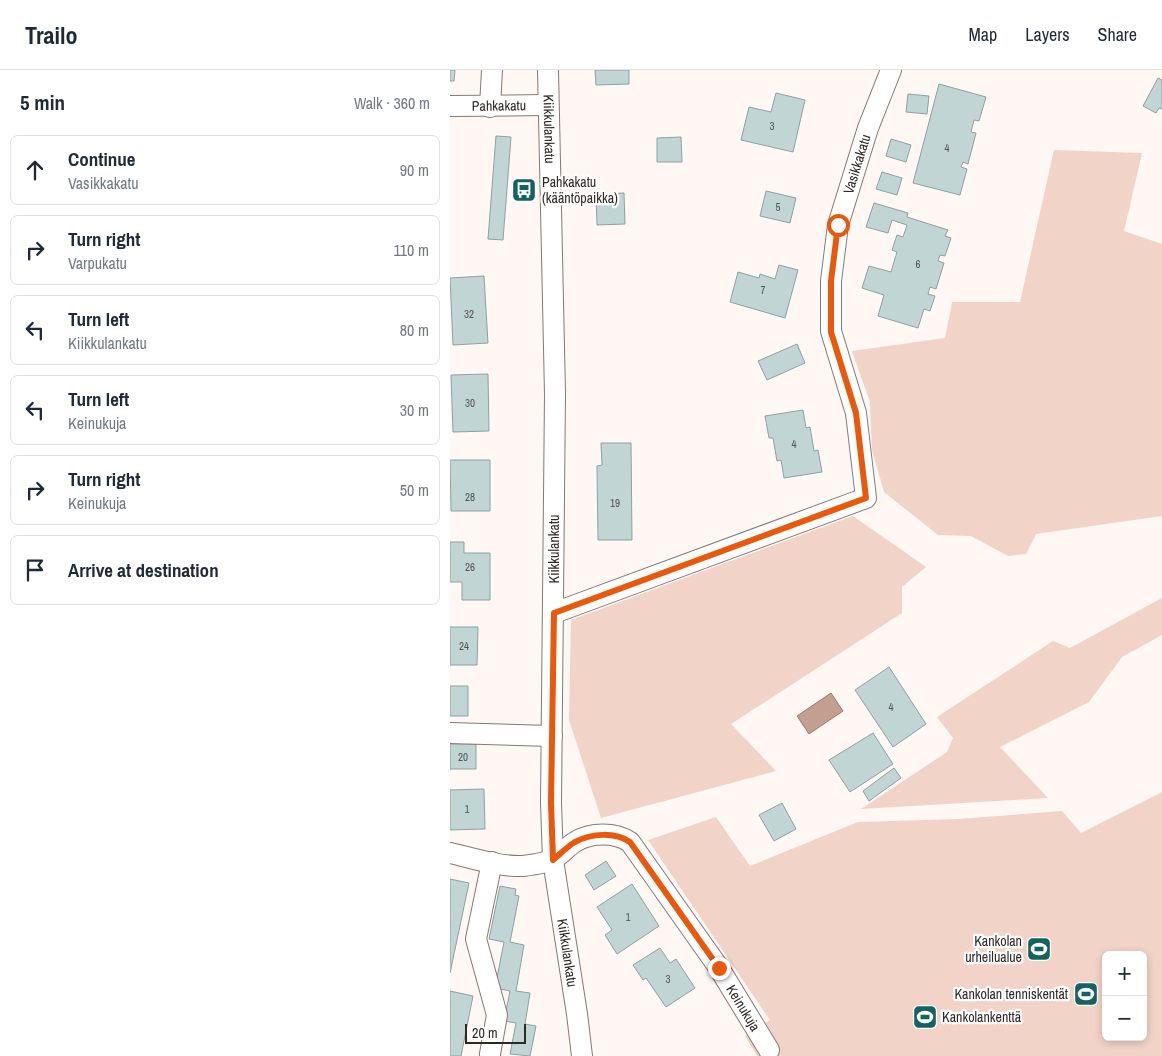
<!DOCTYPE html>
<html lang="en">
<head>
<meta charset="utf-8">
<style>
  :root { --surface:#fff; --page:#f2f2f3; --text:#1f2937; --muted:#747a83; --line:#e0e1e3 }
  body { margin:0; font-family:"Archivo Narrow",sans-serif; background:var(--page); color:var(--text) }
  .controls { position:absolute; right:15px; bottom:15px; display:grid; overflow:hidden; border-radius:8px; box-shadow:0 2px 8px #0003 }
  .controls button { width:45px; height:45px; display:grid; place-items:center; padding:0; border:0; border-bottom:1px solid var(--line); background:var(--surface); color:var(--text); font:25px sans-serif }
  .scale { position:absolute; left:15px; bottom:12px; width:61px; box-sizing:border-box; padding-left:5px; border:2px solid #2f2926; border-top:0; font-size:14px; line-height:18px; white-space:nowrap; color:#2f2926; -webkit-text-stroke:4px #fff; paint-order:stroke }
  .stop { position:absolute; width:15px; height:15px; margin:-11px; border:4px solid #ea580c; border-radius:50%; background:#fff }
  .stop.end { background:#ea580c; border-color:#fff; box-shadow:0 1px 5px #0008 }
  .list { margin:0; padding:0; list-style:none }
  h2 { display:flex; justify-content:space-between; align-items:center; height:65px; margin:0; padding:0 20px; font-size:21px }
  h2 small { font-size:16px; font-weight:400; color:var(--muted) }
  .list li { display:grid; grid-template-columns:32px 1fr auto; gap:15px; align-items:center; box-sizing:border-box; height:70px; margin:0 10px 10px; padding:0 10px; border:1px solid var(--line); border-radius:8px }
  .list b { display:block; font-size:19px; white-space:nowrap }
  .list p { margin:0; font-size:16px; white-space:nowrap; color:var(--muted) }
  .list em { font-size:16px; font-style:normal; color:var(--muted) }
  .icon { flex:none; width:28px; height:28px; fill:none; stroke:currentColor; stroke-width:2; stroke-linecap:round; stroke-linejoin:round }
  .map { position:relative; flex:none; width:712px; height:986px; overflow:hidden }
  header { display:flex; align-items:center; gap:30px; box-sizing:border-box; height:70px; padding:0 25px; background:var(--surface); border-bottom:1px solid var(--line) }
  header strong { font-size:24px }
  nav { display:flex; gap:28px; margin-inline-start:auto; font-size:18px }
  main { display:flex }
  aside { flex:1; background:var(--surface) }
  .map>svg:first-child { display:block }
  .green { fill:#f1d3c7; fill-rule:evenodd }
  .water { fill:#c29f91; stroke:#967c71 }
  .building { fill:#c1d5d5; stroke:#8da1a0 }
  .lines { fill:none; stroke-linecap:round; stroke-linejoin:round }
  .minor-casing { stroke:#887872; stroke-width:22 }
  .minor { stroke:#fff; stroke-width:20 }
  .route { stroke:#ea580c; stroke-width:6 }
  .labels { text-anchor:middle; stroke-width:4.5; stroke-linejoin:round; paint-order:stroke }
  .number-label { font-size:11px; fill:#545452 }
  .street-label { font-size:14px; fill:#2f2926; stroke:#fff }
  .poi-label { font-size:14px; fill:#2f2926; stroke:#fff; text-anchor:start }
</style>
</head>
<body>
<header>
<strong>Trailo</strong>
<nav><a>Map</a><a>Layers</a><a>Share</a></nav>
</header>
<main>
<aside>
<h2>5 min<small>Walk · 360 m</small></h2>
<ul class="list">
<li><svg class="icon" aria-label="ahead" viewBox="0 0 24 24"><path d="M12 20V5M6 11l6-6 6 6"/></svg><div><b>Continue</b><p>Vasikkakatu</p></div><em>90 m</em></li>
<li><svg class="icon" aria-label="right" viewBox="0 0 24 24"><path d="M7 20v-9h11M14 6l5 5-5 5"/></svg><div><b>Turn right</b><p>Varpukatu</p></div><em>110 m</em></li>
<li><svg class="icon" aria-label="left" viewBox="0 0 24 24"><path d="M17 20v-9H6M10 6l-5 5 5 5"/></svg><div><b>Turn left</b><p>Kiikkulankatu</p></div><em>80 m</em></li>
<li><svg class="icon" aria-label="left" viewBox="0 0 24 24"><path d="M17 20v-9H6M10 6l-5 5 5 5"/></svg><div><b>Turn left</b><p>Keinukuja</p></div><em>30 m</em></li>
<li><svg class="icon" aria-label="right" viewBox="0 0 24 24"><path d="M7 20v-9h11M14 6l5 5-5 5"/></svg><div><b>Turn right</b><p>Keinukuja</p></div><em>50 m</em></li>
<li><svg class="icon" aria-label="arrive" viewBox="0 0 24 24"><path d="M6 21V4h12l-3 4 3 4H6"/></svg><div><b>Arrive at destination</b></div></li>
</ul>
</aside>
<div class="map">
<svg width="712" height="986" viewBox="0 0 712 986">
  <rect width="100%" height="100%" fill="#fef7f4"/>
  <path class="green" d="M604,80L692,83L674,161L712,174V446L586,464L576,484L558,486L521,466L488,465L434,422L422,380L420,332L402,281L495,268L502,232H570Z
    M403,446L476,497L452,517V543L281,654L326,701L151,748L119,650L121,550Z
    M712,528V565L672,587L639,632L550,677L598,728L411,739L497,682L503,668L487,647L603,571L620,578Z
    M712,722V986H307L295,966L320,950L198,770L266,747L300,796L408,752L508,749L612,741L631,763ZM656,885H693V967H656Z"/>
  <path class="water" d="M381,623L393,641L359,664L347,646Z"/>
  <path class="building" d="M0,0H5L4,11H0Z
    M145,0H179V14L146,15Z
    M708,8L712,10V39L709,38L706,43L693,36Z
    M489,14L536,27L529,51L524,50L521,62L526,63L518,94L513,92L511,97L517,99L510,125L463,113Z
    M326,23L355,30L343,82L291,70L299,37L321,42Z
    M458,24L479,26L477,44L456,42Z
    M46,66L61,67L53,170L38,169Z
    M231,67L232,92H207V68Z
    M441,69L461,75L456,92L436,86Z
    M432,102L452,108L447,125L426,119Z
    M316,121L346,128L340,153L310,146Z
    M174,123L175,154L147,155L146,124Z
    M424,133L458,143L457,147L498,160L495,166L501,168L495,186L490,185L488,191L494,193L486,219L480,217L478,224L485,226L480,241L474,239L468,258L428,246L434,225L412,218L419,196L441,202L447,182L442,180L447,165L453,167L457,155L442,150L438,163L416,157Z
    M329,195L348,200L335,248L280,232L288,202L309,208L310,204L325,209Z
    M34,206L38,273L3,275L0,208Z
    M347,274L355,293L317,310L308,291Z
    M38,304L39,361L3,362L1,305Z
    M353,340L356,358L360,357L364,381L368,380L372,402L334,408L331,390L327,391L323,368H319L315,346Z
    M151,373H181L182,470H148L147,396L152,395Z
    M0,390H40V441H1Z
    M0,472H14V483H40V530H12V512H0Z
    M0,557H28L27,595H0Z
    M439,597L476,654L443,677L405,620Z
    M0,616H18V646H0Z
    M423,663L443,694L400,722L379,690Z
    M0,674H26V699H0Z
    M444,698L451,708L419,731L413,721Z
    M34,719L35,759L0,760V720Z
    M332,733L346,759L324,771L309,745Z
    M156,791L166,806L144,820L135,805Z
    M0,809L19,813L0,903Z
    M182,814L209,856L167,884L155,865L162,860L147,837Z
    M50,816L66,819L65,825L69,826L60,872L74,875L66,921L80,923L75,954L86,956L80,986L60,984L66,953L54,951L60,921L45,918L54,872L39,869Z
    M210,878L220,893L226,889L245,918L216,937L196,908L193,910L183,895Z
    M0,921L23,926L11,986H0Z"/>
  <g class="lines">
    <defs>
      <g id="minor">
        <path id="s1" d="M98,0L105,324L101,733L103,790L127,944L132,986"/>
        <path id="s2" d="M0,36L98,35"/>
        <path d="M40,37L42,0"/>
        <path id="s3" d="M104,543L416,428L406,343L381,261V211L388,155L418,58L441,0"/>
        <path d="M0,663L102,666"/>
        <path id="s4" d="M0,783C22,788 50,797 73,796C81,795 96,793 103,789C111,785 117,777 125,772C141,762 165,762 180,772L269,898L319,980"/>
        <path d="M40,984L47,945L26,869L42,792"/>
      </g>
    </defs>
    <use href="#minor" class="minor-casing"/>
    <use href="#minor" class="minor"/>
  </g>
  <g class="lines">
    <path class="route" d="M269,898L180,772C165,762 142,763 125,772C118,776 110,784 103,790L101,733L104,543L416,428L406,343L381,262V211L388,155"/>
  </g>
  <defs>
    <symbol id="bus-square" viewBox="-11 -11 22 22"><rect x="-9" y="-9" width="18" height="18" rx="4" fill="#136362" stroke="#fff"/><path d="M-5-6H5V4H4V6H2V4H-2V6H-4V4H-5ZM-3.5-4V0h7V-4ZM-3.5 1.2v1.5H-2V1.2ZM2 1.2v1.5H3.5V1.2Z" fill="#fff"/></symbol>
    <symbol id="stadium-square" viewBox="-11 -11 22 22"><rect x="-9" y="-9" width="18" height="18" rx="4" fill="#136362" stroke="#fff"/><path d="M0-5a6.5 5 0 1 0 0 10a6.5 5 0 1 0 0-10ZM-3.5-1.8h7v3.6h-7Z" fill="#fff"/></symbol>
  </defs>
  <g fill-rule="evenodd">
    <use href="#bus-square" x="60" y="106" width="28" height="28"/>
    <use href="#stadium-square" x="575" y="865" width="28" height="28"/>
    <use href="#stadium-square" x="622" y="910" width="28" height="28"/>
    <use href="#stadium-square" x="461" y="933" width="28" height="28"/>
  </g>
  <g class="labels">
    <g class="number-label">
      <text x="322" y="60">3</text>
      <text x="497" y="82">4</text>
      <text x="328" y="141">5</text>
      <text x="468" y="198">6</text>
      <text x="313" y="224">7</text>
      <text x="19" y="248">32</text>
      <text x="20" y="337">30</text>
      <text x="344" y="378">4</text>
      <text x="20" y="431">28</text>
      <text x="165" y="437">19</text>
      <text x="20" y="501">26</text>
      <text x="14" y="580">24</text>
      <text x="441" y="641">4</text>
      <text x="13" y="691">20</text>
      <text x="17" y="743">1</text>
      <text x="178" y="851">1</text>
      <text x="218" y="913">3</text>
    </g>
    <g class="street-label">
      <text dy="5" stroke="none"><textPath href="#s2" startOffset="49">Pahkakatu</textPath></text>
      <text dy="5" stroke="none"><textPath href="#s1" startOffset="59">Kiikkulankatu</textPath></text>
      <text dy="5" stroke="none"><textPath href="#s3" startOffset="674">Vasikkakatu</textPath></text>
      <text transform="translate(104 479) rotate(-90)" y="5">Kiikkulankatu</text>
      <text dy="5" stroke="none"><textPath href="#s1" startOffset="884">Kiikkulankatu</textPath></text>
      <text dy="5" stroke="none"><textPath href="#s4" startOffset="392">Keinukuja</textPath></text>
    </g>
    <g class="poi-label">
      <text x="92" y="117">Pahkakatu<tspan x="92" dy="16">(kääntöpaikka)</tspan></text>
      <text x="572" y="876" text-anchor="end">Kankolan<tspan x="572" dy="16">urheilualue</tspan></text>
      <text x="618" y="929" text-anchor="end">Kankolan tenniskentät</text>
      <text x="492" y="952">Kankolankenttä</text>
    </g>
  </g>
</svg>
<div class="controls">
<button>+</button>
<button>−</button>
</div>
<div class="scale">20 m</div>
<div class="stop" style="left:388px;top:155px"></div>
<div class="stop end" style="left:269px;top:898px"></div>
</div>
</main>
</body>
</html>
